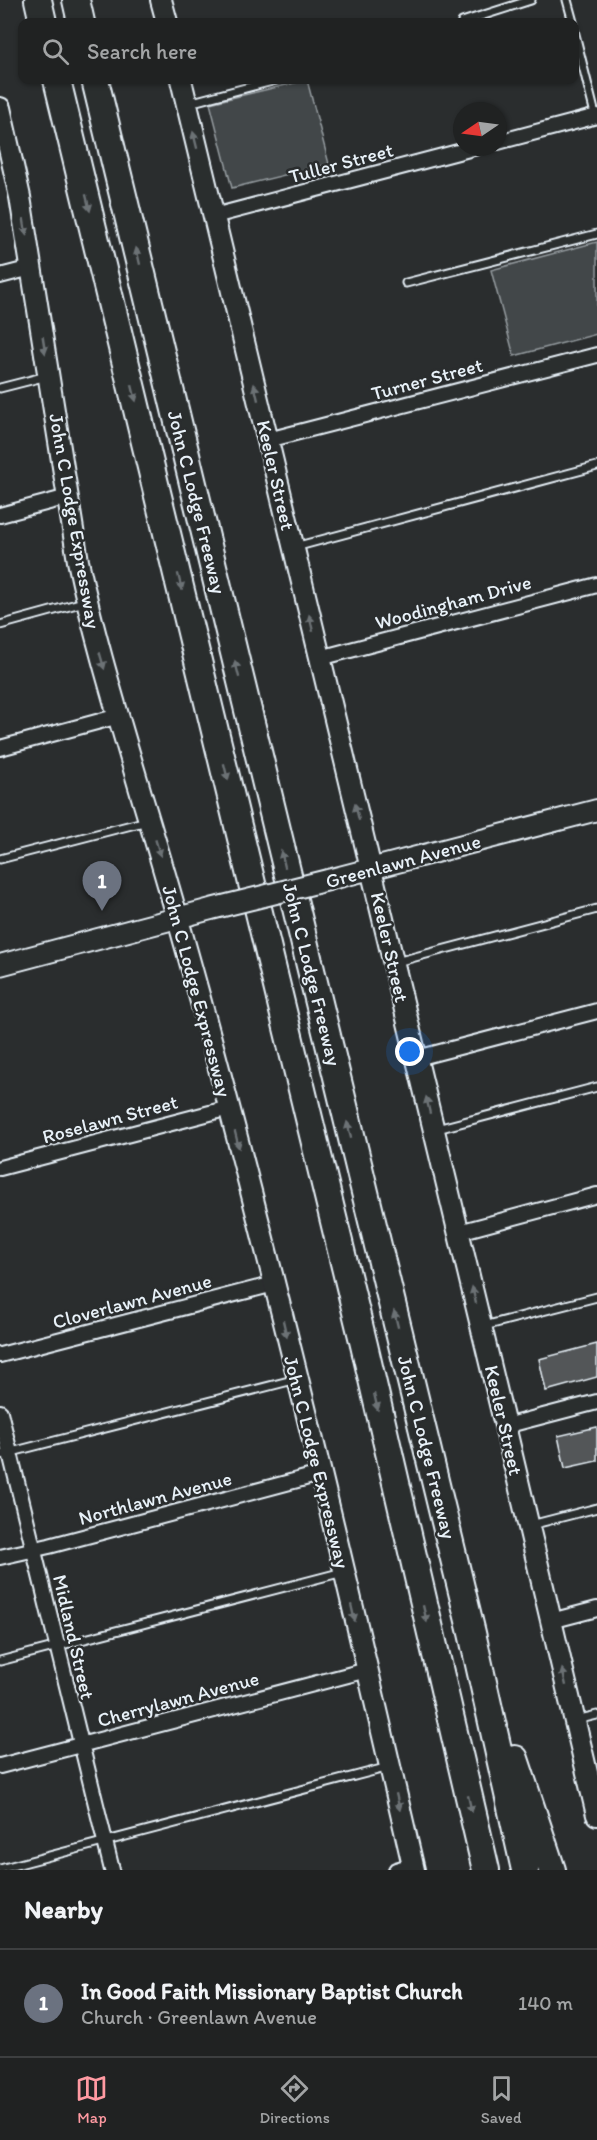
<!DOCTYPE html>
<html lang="en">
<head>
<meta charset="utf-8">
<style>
  :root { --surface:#202222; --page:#2d2f2f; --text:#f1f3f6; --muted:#a2a4a5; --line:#3d3f40; --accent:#ff9aa2 }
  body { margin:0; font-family:Itim,sans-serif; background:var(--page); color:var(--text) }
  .compass { position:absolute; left:453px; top:102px; width:54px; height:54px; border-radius:50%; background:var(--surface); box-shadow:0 2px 4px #0004; rotate:257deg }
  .you { position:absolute; left:410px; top:1052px; width:21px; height:21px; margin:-15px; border:4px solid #fff; border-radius:50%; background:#1a73e8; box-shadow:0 0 0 9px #1a73e833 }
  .badge { display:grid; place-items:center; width:39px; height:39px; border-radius:50%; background:var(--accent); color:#fff; font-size:20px; font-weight:700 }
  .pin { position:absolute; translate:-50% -50px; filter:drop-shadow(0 2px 3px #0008) }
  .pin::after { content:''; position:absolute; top:32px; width:21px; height:18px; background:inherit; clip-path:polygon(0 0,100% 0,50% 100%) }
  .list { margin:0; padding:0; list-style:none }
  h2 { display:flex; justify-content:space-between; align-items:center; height:78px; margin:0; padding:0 24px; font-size:26px }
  h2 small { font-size:20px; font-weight:400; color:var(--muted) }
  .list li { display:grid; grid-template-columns:39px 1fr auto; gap:18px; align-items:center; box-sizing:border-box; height:108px; padding:0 24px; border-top:2px solid var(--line) }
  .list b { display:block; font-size:22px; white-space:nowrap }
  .list p { margin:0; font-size:20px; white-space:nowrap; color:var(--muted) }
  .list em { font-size:20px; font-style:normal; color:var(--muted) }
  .icon { flex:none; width:33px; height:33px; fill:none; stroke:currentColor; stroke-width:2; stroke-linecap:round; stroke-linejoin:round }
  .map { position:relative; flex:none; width:597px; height:1870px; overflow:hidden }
  .search { position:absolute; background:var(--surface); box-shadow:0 2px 4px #0004; left:18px; right:18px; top:18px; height:66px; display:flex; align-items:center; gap:15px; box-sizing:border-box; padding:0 21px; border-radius:12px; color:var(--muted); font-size:22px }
  .sheet { height:186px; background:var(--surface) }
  nav { display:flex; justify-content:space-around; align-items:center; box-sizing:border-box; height:84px; border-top:2px solid var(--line); background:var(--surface); font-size:16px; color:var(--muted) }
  nav a { display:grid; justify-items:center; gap:3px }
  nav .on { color:var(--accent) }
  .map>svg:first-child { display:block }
  .green { fill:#424648; stroke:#959ca0; stroke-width:1.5 }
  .building { fill:#535759; stroke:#e8f1f8; stroke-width:1.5 }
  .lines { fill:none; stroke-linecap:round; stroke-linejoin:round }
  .lane-casing { stroke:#e8f1f8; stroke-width:11 }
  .street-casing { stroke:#e8f1f8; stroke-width:18 }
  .secondary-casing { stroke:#e8f1f8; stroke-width:24 }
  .highway-casing { stroke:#e8f1f8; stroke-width:30 }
  .lane { stroke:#2a2d2e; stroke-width:7 }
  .street { stroke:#2a2d2e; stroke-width:14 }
  .secondary { stroke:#2a2d2e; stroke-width:20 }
  .highway { stroke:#2a2d2e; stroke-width:26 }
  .secondary-bridge-casing { stroke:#e8f1f8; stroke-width:24; stroke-linecap:butt }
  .secondary-bridge { stroke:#2a2d2e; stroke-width:20 }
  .oneway { fill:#6c7275 }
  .labels { text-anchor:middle; stroke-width:5; stroke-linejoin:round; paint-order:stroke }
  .street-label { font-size:20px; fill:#e8f1f8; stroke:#2a2d2e }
</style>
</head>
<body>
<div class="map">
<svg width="597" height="1870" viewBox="0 0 597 1870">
  <rect width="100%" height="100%" fill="#2a2d2e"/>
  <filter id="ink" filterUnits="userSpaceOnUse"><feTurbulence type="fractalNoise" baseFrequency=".0167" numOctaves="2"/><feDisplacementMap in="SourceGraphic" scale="12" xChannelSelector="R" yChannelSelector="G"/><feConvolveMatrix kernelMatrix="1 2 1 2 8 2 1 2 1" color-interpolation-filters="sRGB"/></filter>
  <g filter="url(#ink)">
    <path class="green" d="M307,80L329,164L232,188L210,103Z
      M597,242V334L514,356L491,270Z"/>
    <path class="building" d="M597,1344V1377L546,1391L539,1359Z
      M597,1427V1461L565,1468L558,1436Z"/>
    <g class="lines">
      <defs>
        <path id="lane" d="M567,0L573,22
          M462,22L531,0
          M574,30L596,118
          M189,103L276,80
          M406,283L597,234
          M0,388L47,376
          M295,547L597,466
          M0,625L84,602
          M0,859L147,821
          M396,962L597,909
          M437,1129L597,1087
          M484,1326L597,1297
          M0,1455L297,1379
          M531,1525L597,1508
          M0,1661L343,1572
          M576,1720L597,1715
          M0,1869L389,1767"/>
        <path id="street" d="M498,142L597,116
          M214,216L477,147
          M0,276L31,268
          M268,440L597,355
          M0,515L68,497
          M320,658L597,585
          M0,748L119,716
          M417,1058L597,1011
          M0,1168L229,1108
          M459,1232L597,1195
          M0,1355L274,1284
          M0,1412L112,1870
          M505,1426L597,1402
          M0,1557L49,1546L320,1474
          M551,1621L597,1609
          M0,1766L367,1670
          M396,1870L413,1865"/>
        <path id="secondary" d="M161,0L167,22
          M181,80L502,1413L597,1815
          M0,108L20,197L78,561C95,641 119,718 142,797C169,886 194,975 218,1065C289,1332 352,1601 414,1870
          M328,880L597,810
          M0,965L211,909"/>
        <path id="highway" d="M38,0L43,22
          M76,0L81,22
          M57,80L364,1345L486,1870
          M95,80L472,1633L525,1870
          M515,1759L552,1870"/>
      </defs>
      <use href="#lane" class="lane-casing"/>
      <use href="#street" class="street-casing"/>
      <use href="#secondary" class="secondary-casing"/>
      <use href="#highway" class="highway-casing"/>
      <use href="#lane" class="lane"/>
      <use href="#street" class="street"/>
      <use href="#secondary" class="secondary"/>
      <use href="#highway" class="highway"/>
      <defs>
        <path id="secondary-bridge" d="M211,909L328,880"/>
      </defs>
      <use href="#secondary-bridge" class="secondary-bridge-casing"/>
      <use href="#secondary-bridge" class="secondary-bridge"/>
    </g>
    <defs><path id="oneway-solid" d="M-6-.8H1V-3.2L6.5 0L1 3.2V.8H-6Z" transform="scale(1.5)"/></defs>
    <g class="oneway">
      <use href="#oneway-solid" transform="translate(195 140) rotate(-104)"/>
      <use href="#oneway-solid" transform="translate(88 203) rotate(76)"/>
      <use href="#oneway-solid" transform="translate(25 227) rotate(81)"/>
      <use href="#oneway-solid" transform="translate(138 256) rotate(-103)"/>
      <use href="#oneway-solid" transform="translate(44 345) rotate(81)"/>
      <use href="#oneway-solid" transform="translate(256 392) rotate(-103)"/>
      <use href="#oneway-solid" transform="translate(134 393) rotate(76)"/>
      <use href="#oneway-solid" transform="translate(180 582) rotate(76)"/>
      <use href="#oneway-solid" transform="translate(311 623) rotate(-103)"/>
      <use href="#oneway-solid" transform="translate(102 661) rotate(74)"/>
      <use href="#oneway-solid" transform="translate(237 669) rotate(-104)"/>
      <use href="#oneway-solid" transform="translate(226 772) rotate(76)"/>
      <use href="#oneway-solid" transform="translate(357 812) rotate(-104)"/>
      <use href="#oneway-solid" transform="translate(158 848) rotate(73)"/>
      <use href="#oneway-solid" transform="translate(283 859) rotate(-104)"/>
      <use href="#oneway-solid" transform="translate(428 1105) rotate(-103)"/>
      <use href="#oneway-solid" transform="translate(349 1130) rotate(-104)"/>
      <use href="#oneway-solid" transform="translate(237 1140) rotate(76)"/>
      <use href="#oneway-solid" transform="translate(474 1295) rotate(-103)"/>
      <use href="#oneway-solid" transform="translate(396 1319) rotate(-104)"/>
      <use href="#oneway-solid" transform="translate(285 1329) rotate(77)"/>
      <use href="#oneway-solid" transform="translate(376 1402) rotate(77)"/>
      <use href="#oneway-solid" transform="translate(353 1613) rotate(77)"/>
      <use href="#oneway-solid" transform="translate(425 1614) rotate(77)"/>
      <use href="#oneway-solid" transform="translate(564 1677) rotate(-103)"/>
      <use href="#oneway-solid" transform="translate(398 1802) rotate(77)"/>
      <use href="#oneway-solid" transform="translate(470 1804) rotate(77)"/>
    </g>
  </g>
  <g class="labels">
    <g class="street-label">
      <text transform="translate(341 163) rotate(-15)" y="7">Tuller Street</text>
      <text transform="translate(427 379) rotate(-15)" y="7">Turner Street</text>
      <text transform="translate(276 475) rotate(77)" y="7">Keeler Street</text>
      <text transform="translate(197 502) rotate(76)" y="7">John C Lodge Freeway</text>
      <text transform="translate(75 521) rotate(80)" y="7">John C Lodge Expressway</text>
      <text transform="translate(453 602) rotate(-15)" y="7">Woodingham Drive</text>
      <text transform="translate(403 861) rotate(-15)" y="7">Greenlawn Avenue</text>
      <text transform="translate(390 947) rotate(77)" y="7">Keeler Street</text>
      <text transform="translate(312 974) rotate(76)" y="7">John C Lodge Freeway</text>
      <text transform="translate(197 991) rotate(75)" y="7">John C Lodge Expressway</text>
      <text transform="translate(110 1119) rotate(-15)" y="7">Roselawn Street</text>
      <text transform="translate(132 1301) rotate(-15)" y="7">Cloverlawn Avenue</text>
      <text transform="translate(504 1420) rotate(77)" y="7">Keeler Street</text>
      <text transform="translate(427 1447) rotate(76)" y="7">John C Lodge Freeway</text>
      <text transform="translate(317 1462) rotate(76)" y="7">John C Lodge Expressway</text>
      <text transform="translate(155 1498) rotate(-15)" y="7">Northlawn Avenue</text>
      <text transform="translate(74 1637) rotate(77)" y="7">Midland Street</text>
      <text transform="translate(178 1699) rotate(-15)" y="7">Cherrylawn Avenue</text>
    </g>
  </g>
</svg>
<svg class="compass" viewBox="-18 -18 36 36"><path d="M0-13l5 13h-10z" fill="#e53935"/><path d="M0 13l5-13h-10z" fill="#a2a4a5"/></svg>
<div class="you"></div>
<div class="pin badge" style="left:102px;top:911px;background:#6b7280">1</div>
<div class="search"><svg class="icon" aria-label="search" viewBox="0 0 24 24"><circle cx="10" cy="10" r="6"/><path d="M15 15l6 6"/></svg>Search here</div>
</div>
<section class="sheet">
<h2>Nearby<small></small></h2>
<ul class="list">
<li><span class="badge" style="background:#6b7280">1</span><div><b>In Good Faith Missionary Baptist Church</b><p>Church · Greenlawn Avenue</p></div><em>140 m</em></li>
</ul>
</section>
<nav>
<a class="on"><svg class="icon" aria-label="map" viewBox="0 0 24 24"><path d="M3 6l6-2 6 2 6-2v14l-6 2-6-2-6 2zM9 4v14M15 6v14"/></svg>Map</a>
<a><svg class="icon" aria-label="directions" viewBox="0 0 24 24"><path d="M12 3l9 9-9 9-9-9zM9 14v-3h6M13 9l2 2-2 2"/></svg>Directions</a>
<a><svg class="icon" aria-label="saved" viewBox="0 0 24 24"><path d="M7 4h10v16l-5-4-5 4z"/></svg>Saved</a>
</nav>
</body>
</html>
